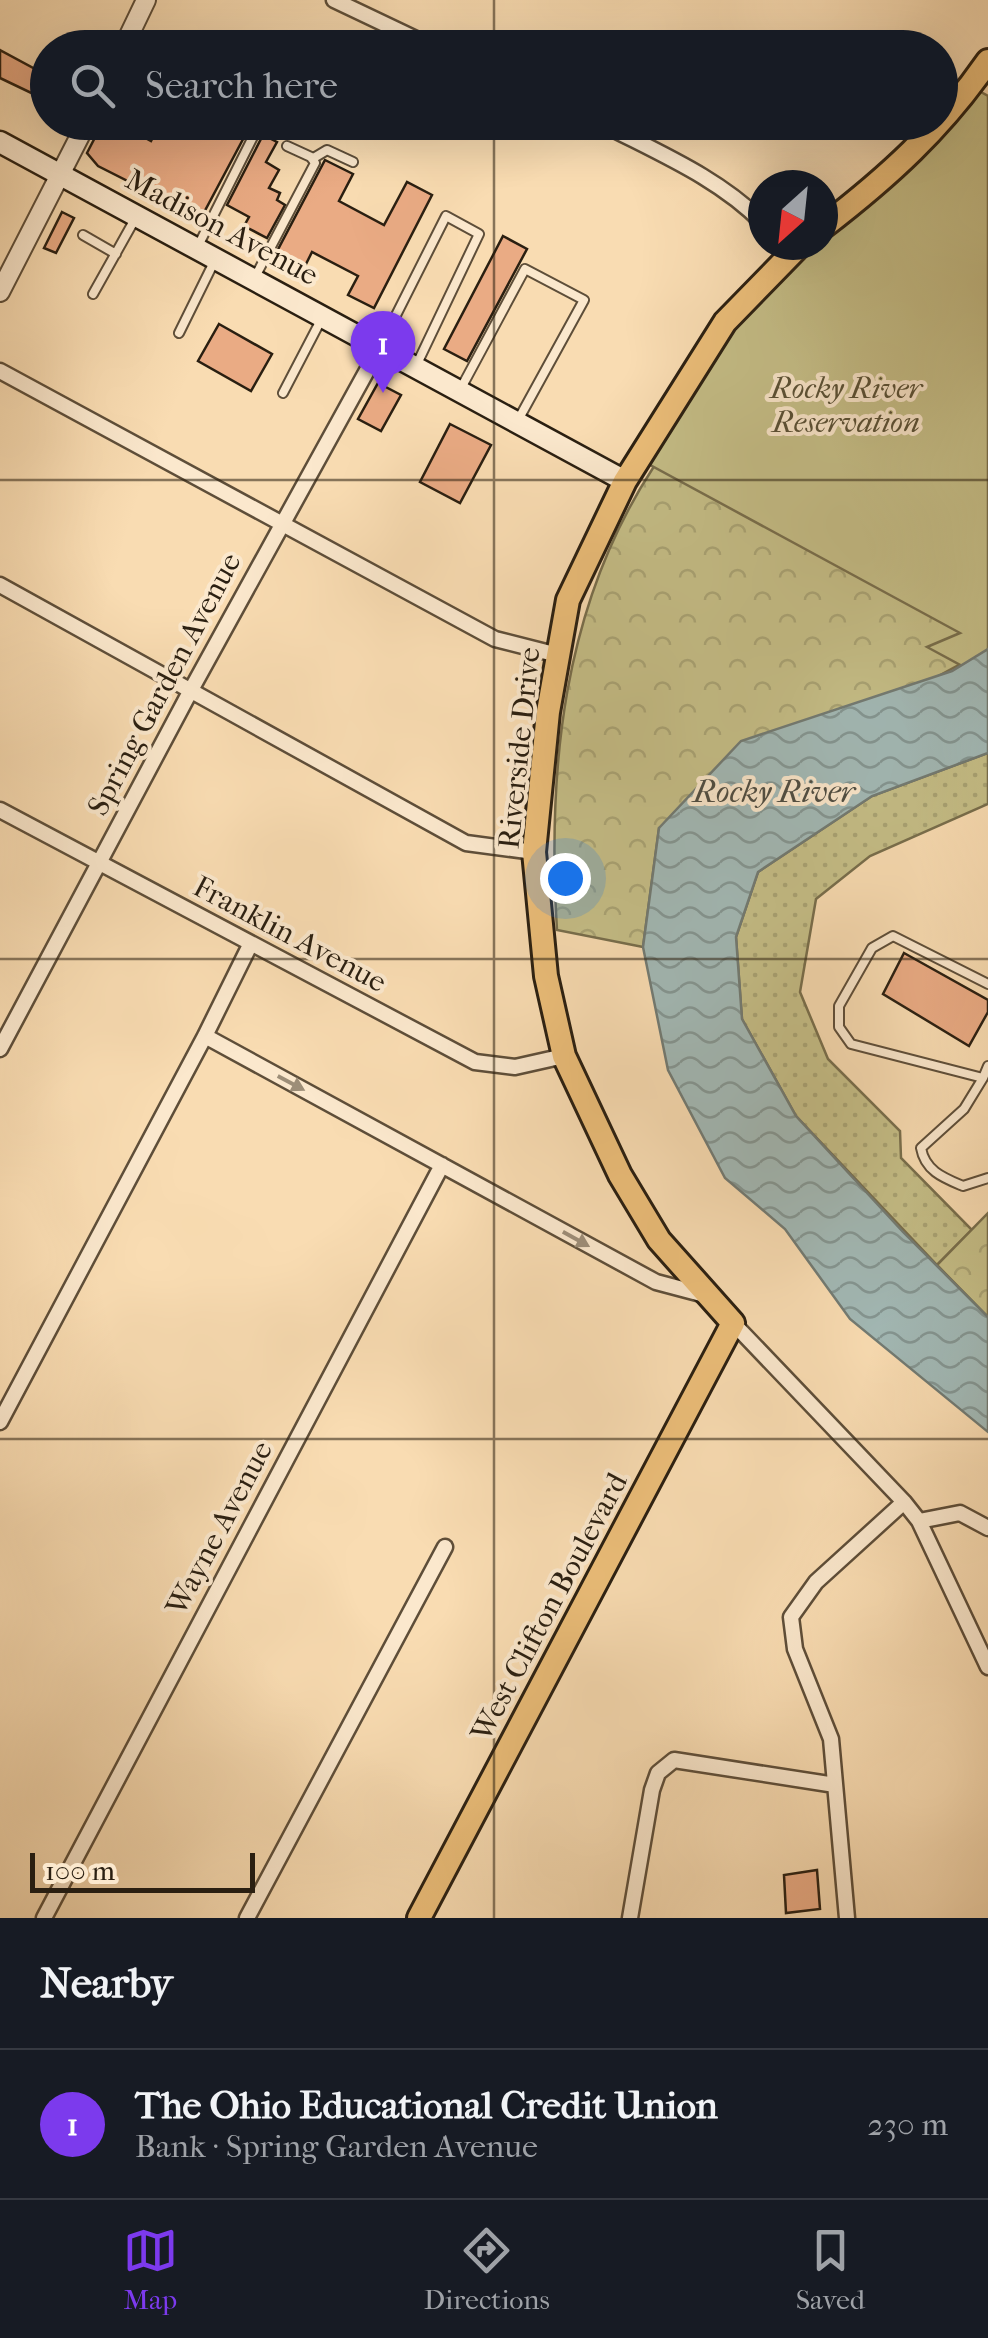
<!DOCTYPE html>
<html lang="en">
<head>
<meta charset="utf-8">
<style>
  :root { --surface:#171b24; --page:#242831; --text:#f1f3f6; --muted:#9ea1a6; --line:#363941; --accent:#7c3aed }
  body { margin:0; font-family:"IM FELL French Canon",serif; background:var(--page); color:var(--text) }
  .compass { position:absolute; left:748px; top:170px; width:90px; height:90px; border-radius:50%; background:var(--surface); box-shadow:0 10px 40px #0002; rotate:207deg }
  .scale { position:absolute; left:30px; bottom:25px; width:225px; box-sizing:border-box; padding-left:10px; border:5px solid #2a1f11; border-top:0; font-size:28px; line-height:35px; white-space:nowrap; color:#2a1f11; -webkit-text-stroke:8px #fbe8cd; paint-order:stroke }
  .you { position:absolute; left:565px; top:878px; width:35px; height:35px; margin:-25px; border:8px solid #fff; border-radius:50%; background:#1a73e8; box-shadow:0 0 0 15px #1a73e833 }
  .badge { display:grid; place-items:center; width:65px; height:65px; border-radius:50%; background:var(--accent); color:#fff; font-size:32px; font-weight:700 }
  .pin { position:absolute; translate:-50% -82px; filter:drop-shadow(0 2px 5px #0008) }
  .pin::after { content:''; position:absolute; top:52px; width:35px; height:30px; background:inherit; clip-path:polygon(0 0,100% 0,50% 100%) }
  .list { margin:0; padding:0; list-style:none }
  h2 { display:flex; justify-content:space-between; align-items:center; height:130px; margin:0; padding:0 40px; font-size:42px }
  h2 small { font-size:32px; font-weight:400; color:var(--muted) }
  .list li { display:grid; grid-template-columns:65px 1fr auto; gap:30px; align-items:center; box-sizing:border-box; height:150px; padding:0 40px; border-top:2px solid var(--line) }
  .list b { display:block; font-size:38px; white-space:nowrap }
  .list p { margin:0; font-size:32px; white-space:nowrap; color:var(--muted) }
  .list em { font-size:32px; font-style:normal; color:var(--muted) }
  .icon { flex:none; width:55px; height:55px; fill:none; stroke:currentColor; stroke-width:2; stroke-linecap:round; stroke-linejoin:round }
  .map { position:relative; flex:none; width:988px; height:1918px; overflow:hidden }
  .search { position:absolute; background:var(--surface); box-shadow:0 10px 40px #0002; left:30px; right:30px; top:30px; height:110px; display:flex; align-items:center; gap:25px; box-sizing:border-box; padding:0 35px; border-radius:55px; color:var(--muted); font-size:38px }
  .sheet { height:280px; background:var(--surface) }
  nav { display:flex; justify-content:space-around; align-items:center; box-sizing:border-box; height:140px; border-top:2px solid var(--line); background:var(--surface); font-size:28px; color:var(--muted) }
  nav a { display:grid; justify-items:center; gap:5px }
  nav .on { color:var(--accent) }
  .map>svg:first-child { display:block }
  .grass { fill:url(#grass-dots); stroke:#786e4c; stroke-width:2.5 }
  .forest { fill:url(#forest-crowns); stroke:#786e4c; stroke-width:2.5 }
  .green { fill:#c5be87; stroke:#786e4c; stroke-width:2.5 }
  .water { fill:url(#water-waves); stroke:#727b74; stroke-width:2.5 }
  .building { fill:#eaab84; stroke:#2a1f11; stroke-width:2.5 }
  .lines { fill:none; stroke-linecap:round; stroke-linejoin:round }
  .service-casing { stroke:#5e4e39; stroke-width:12 }
  .minor-casing { stroke:#5e4e39; stroke-width:19 }
  .tertiary-casing { stroke:#5e4e39; stroke-width:22 }
  .secondary-casing { stroke:#2a1f11; stroke-width:25 }
  .primary-casing { stroke:#2a1f11; stroke-width:28 }
  .service { stroke:#fbe8cd; stroke-width:8 }
  .minor { stroke:#fbe8cd; stroke-width:14 }
  .tertiary { stroke:#fbe8cd; stroke-width:18 }
  .secondary { stroke:#fbe8cd; stroke-width:20 }
  .primary { stroke:#ecbe79; stroke-width:22 }
  .oneway { fill:#9d8e78 }
  .grid { fill:none; stroke:#2a1f11; stroke-width:2.5; stroke-opacity:0.55 }
  .labels { text-anchor:middle; stroke-width:8; stroke-linejoin:round; paint-order:stroke }
  .street-label { font-size:30px; fill:#2a1f11; stroke:#fbe8cd }
  .park-label { font-size:30px; font-style:italic; fill:#584f34; stroke:#fbe8cd }
  .water-label { font-size:32px; font-style:italic; fill:#4e4d43; stroke:#fbe8cd }
</style>
</head>
<body>
<div class="map">
<svg width="988" height="1918" viewBox="0 0 988 1918">
  <defs>
    <pattern id="grass-dots" width="8" height="8" patternUnits="userSpaceOnUse" patternTransform="scale(2.5)"><rect width="8" height="8" fill="#c5be87"/><path d="M2 2h.1M6 6h.1" fill="none" stroke="#a9a374" stroke-width="1.8" stroke-linecap="round"/></pattern>
    <pattern id="forest-crowns" width="20" height="18" patternUnits="userSpaceOnUse" patternTransform="scale(2.5)"><rect width="20" height="18" fill="#c5be87"/><path d="M2 6a3 3 0 1 1 6 0M12 15a3 3 0 1 1 6 0" fill="none" stroke="#a9a374"/></pattern>
    <pattern id="water-waves" width="16" height="10" patternUnits="userSpaceOnUse" patternTransform="scale(2.5)"><rect width="16" height="10" fill="#a2b9b6"/><path d="M0 5q4-4 8 0t8 0" fill="none" stroke="#849693"/></pattern>
  </defs>
  <rect width="100%" height="100%" fill="#f9dcb2"/>
  <filter id="stains"><feTurbulence type="fractalNoise" baseFrequency=".002" numOctaves="4"/><feColorMatrix values="0 0 0 0 .2 0 0 0 0 .09 0 0 0 0 .02 0 0 0 .5 -.17"/></filter>
  <radialGradient id="worn" r=".72"><stop offset=".6" stop-color="#630" stop-opacity="0"/><stop offset="1" stop-color="#630" stop-opacity=".3"/></radialGradient>
  <path class="grass" d="M988,753V804L870,856L816,899L800,992L828,1059L900,1131L901,1158L972,1230L937,1265L796,1116L742,1019L736,937L758,872L872,796Z"/>
  <path class="forest" d="M721,385L988,649L659,828L643,947L557,930C547,769 563,606 653,468C672,439 698,412 721,385Z
    M988,1213V1317L937,1265Z"/>
  <path class="green" d="M972,87L988,96V680L927,647L960,633L641,460L712,344L807,245H823V232Z"/>
  <path class="water" d="M988,649V753L872,796L758,872L736,937L742,1019L796,1116L903,1232L988,1317V1432L850,1319L785,1229L725,1178L668,1070L643,947L659,828L741,741L952,671Z"/>
  <path class="building" d="M0,50L48,76V101L0,78Z
    M103,122H135L131,130L151,141L161,122H249V128L201,218L98,166L87,153Z
    M263,135L277,142L266,162L279,170L269,188L280,193L277,200L285,205L267,238L244,226L249,217L227,205Z
    M325,160L353,174L339,201L384,225L407,182L432,195L374,308L348,295L358,276L312,252L302,272L274,257Z
    M62,212L74,218L56,253L44,248Z
    M503,236L527,249L467,361L444,349Z
    M219,324L272,354L251,391L198,361Z
    M378,383L401,395L381,431L358,419Z
    M450,424L491,445L460,503L420,482Z
    M904,953L988,1000V1012L969,1046L883,994Z
    M817,1870L820,1909L786,1913L784,1875Z"/>
  <g class="lines">
    <defs>
      <path id="service" d="M312,159L327,150L353,162
        M83,235L116,254
        M197,248L257,129L256,122
        M254,279L315,163L311,157L287,146
        M93,294L135,219
        M179,333L214,262
        M380,347L446,216L479,234L416,366
        M460,390L525,269L584,300L517,422
        M283,393L321,320
        M988,984L893,936L872,948L839,1006V1027L851,1044L983,1078L988,1066
        M983,1078L964,1109L921,1148C925,1171 944,1178 963,1186L988,1178"/>
      <path id="minor" d="M334,0L435,48
        M599,122C656,152 718,177 763,223
        M0,371L495,639L558,655
        M0,585L466,843L534,852
        M0,810L475,1062L515,1067L564,1056
        M205,1036L656,1282L705,1295
        M0,1049L191,690L380,347
        M733,1323L904,1502L919,1521L988,1667
        M0,1422L205,1036L250,945
        M919,1521L960,1513L988,1528
        M44,1918L442,1165
        M247,1918L445,1547
        M630,1918L652,1790L658,1773L674,1760L835,1785
        M847,1918L831,1739L795,1649L791,1617L816,1582L904,1502"/>
      <path id="tertiary" d="M123,48L146,0
        M0,292L87,122"/>
      <path id="secondary" d="M0,142L625,481"/>
      <path id="primary" d="M823,227C888,177 941,129 988,61
        M419,1918L733,1323L659,1240L620,1175L564,1056L546,976L534,852L548,712L568,600L625,481L725,322L800,245"/>
    </defs>
    <use href="#service" class="service-casing"/>
    <use href="#minor" class="minor-casing"/>
    <use href="#tertiary" class="tertiary-casing"/>
    <use href="#secondary" class="secondary-casing"/>
    <use href="#primary" class="primary-casing"/>
    <use href="#service" class="service"/>
    <use href="#minor" class="minor"/>
    <use href="#tertiary" class="tertiary"/>
    <use href="#secondary" class="secondary"/>
    <use href="#primary" class="primary"/>
  </g>
  <defs><path id="oneway-solid" d="M-6-.8H1V-3.2L6.5 0L1 3.2V.8H-6Z" transform="scale(2.5)"/></defs>
  <g class="oneway">
    <use href="#oneway-solid" transform="translate(291 1083) rotate(28)"/>
    <use href="#oneway-solid" transform="translate(576 1239) rotate(29)"/>
  </g>
  <path class="grid" d="M494,0V48M494,122V1918M0,480H988M0,959H988M0,1439H988"/>
  <g class="labels">
    <g class="street-label">
      <text transform="translate(222 227) rotate(28)" y="10">Madison Avenue</text>
      <text transform="translate(164 684) rotate(-62)" y="10">Spring Garden Avenue</text>
      <text transform="translate(519 748) rotate(-84)" y="10">Riverside Drive</text>
      <text transform="translate(290 934) rotate(28)" y="10">Franklin Avenue</text>
      <text transform="translate(219 1528) rotate(-62)" y="10">Wayne Avenue</text>
      <text transform="translate(549 1607) rotate(-62)" y="10">West Clifton Boulevard</text>
    </g>
    <g class="park-label">
      <text x="846" y="398">Rocky River<tspan x="846" dy="34">Reservation</tspan></text>
    </g>
    <g class="water-label">
      <text x="774" y="802">Rocky River</text>
    </g>
  </g>
  <rect width="100%" height="100%" filter="url(#stains)"/>
  <rect width="100%" height="100%" fill="url(#worn)"/>
</svg>
<svg class="compass" viewBox="-18 -18 36 36"><path d="M0-13l5 13h-10z" fill="#e53935"/><path d="M0 13l5-13h-10z" fill="#9ea1a6"/></svg>
<div class="scale">100 m</div>
<div class="you"></div>
<div class="pin badge" style="left:383px;top:393px">1</div>
<div class="search"><svg class="icon" aria-label="search" viewBox="0 0 24 24"><circle cx="10" cy="10" r="6"/><path d="M15 15l6 6"/></svg>Search here</div>
</div>
<section class="sheet">
<h2>Nearby<small></small></h2>
<ul class="list">
<li><span class="badge">1</span><div><b>The Ohio Educational Credit Union</b><p>Bank · Spring Garden Avenue</p></div><em>230 m</em></li>
</ul>
</section>
<nav>
<a class="on"><svg class="icon" aria-label="map" viewBox="0 0 24 24"><path d="M3 6l6-2 6 2 6-2v14l-6 2-6-2-6 2zM9 4v14M15 6v14"/></svg>Map</a>
<a><svg class="icon" aria-label="directions" viewBox="0 0 24 24"><path d="M12 3l9 9-9 9-9-9zM9 14v-3h6M13 9l2 2-2 2"/></svg>Directions</a>
<a><svg class="icon" aria-label="saved" viewBox="0 0 24 24"><path d="M7 4h10v16l-5-4-5 4z"/></svg>Saved</a>
</nav>
</body>
</html>
